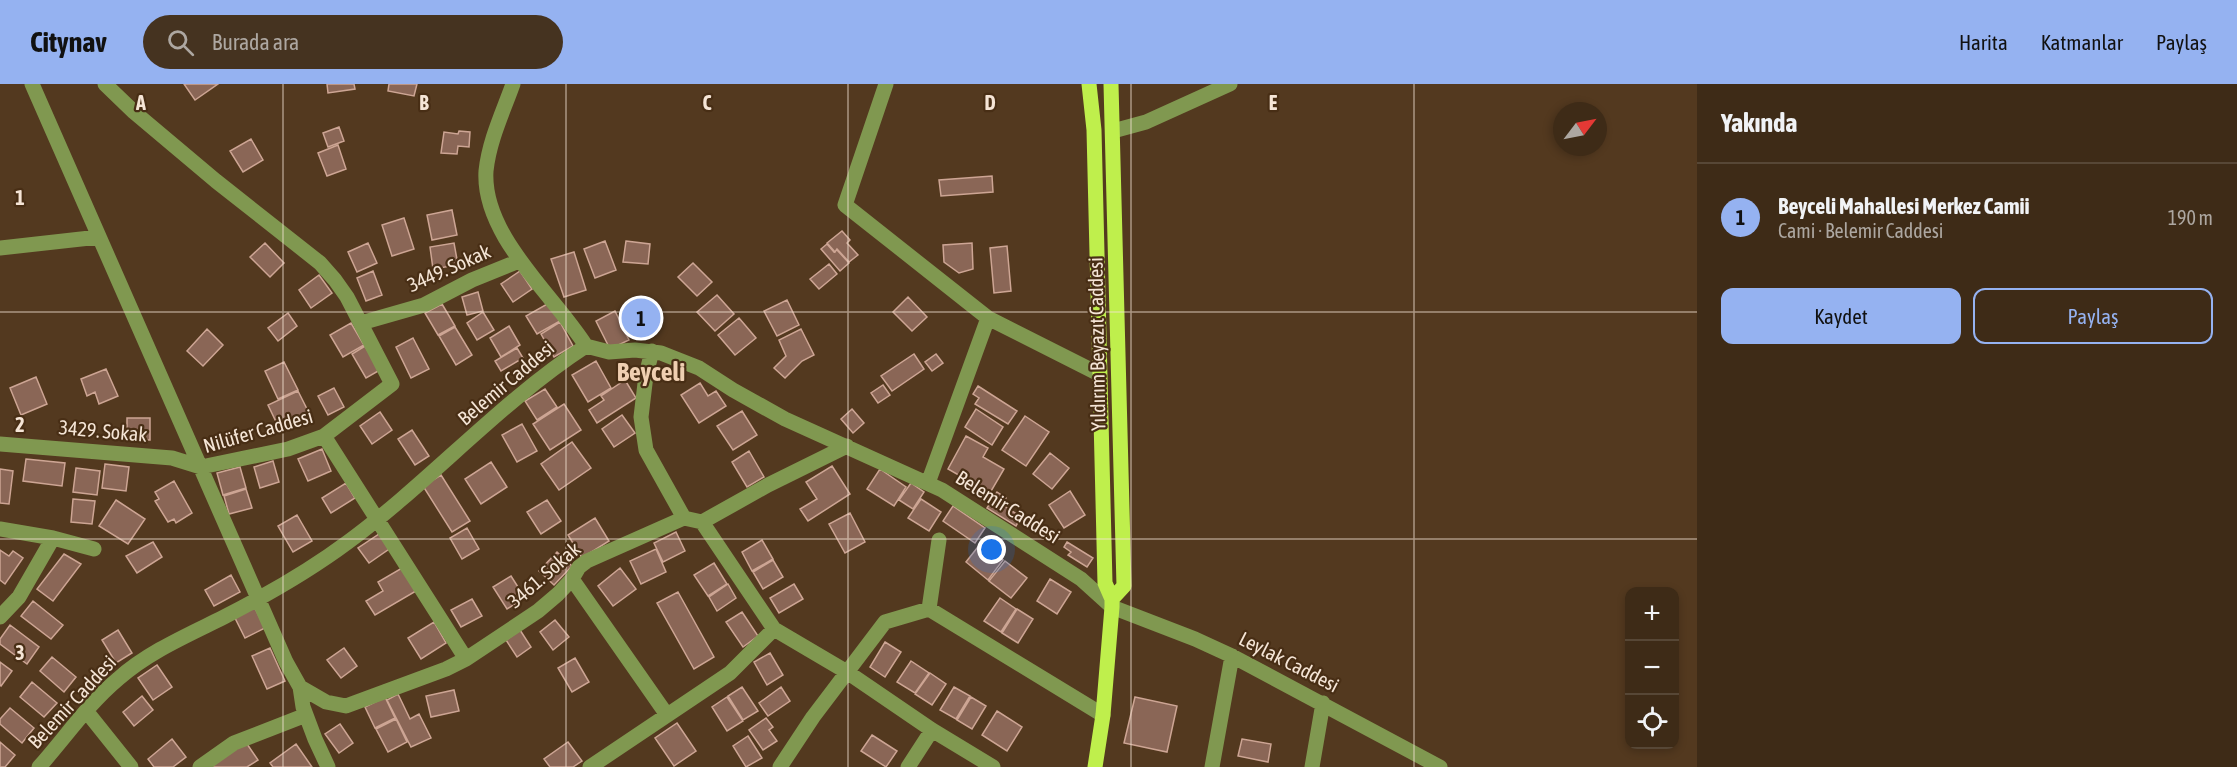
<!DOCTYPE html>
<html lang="tr">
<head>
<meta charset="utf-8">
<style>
  :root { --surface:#3e2b17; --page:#453320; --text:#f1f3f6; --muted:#ada7a1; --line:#574736; --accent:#95b2f1 }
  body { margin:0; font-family:"Asap Condensed",sans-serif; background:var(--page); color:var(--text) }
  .controls { position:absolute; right:18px; bottom:18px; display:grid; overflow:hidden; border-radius:12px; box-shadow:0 3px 9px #0003 }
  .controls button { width:54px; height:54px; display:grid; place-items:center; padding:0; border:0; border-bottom:2px solid var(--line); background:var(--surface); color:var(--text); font:30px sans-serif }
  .compass { position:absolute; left:1553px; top:18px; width:54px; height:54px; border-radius:50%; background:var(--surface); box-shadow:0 3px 9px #0003; rotate:58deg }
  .you { position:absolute; left:992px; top:466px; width:21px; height:21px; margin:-15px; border:4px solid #fff; border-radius:50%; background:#1a73e8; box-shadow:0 0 0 9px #1a73e833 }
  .badge { display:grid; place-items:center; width:39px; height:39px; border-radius:50%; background:var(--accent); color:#111; font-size:20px; font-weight:700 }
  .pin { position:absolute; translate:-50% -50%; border:3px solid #fff; box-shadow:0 2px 6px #0006 }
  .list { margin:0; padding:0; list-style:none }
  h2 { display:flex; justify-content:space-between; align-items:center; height:78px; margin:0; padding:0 24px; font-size:26px }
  h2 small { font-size:20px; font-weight:400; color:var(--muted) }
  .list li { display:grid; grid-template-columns:39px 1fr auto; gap:18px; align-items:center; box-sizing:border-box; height:108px; padding:0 24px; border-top:2px solid var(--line) }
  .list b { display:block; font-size:22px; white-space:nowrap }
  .list p { margin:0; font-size:20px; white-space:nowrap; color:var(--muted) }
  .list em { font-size:20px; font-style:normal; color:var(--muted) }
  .actions { display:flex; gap:12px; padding:18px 24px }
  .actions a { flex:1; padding:14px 0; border:2px solid var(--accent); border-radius:12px; text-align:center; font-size:21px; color:var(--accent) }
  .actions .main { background:var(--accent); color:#111 }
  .icon { flex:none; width:33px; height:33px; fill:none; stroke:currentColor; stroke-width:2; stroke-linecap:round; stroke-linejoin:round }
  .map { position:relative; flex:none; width:1697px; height:683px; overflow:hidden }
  header { display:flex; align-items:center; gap:36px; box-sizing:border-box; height:84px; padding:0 30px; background:var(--accent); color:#111 }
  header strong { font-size:28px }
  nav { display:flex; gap:33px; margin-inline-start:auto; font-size:21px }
  .search { width:420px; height:54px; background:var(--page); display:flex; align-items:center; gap:15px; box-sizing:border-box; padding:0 21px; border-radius:33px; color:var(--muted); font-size:22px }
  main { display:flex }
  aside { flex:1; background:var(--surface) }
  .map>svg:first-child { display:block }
  .building { fill:#8a6656; stroke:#cda594; stroke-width:1.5 }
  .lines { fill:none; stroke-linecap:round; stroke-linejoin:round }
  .minor { stroke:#809850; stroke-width:15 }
  .major { stroke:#bfef4c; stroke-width:15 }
  .grid { fill:none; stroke:#f5e5d6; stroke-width:1.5; stroke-opacity:0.55 }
  .labels { text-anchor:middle; stroke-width:4.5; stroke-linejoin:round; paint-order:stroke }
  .street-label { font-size:20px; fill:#f5e5d6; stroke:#482e15 }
  .district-label { font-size:26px; font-weight:bold; fill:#efcfb1; stroke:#482e15 }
  .grid-label { font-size:20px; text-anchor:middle; font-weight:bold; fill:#f5e5d6; stroke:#482e15; stroke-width:4.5; stroke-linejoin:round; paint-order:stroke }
</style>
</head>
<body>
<header>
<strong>Citynav</strong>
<div class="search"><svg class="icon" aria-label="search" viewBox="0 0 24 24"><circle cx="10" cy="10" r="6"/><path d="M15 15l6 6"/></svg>Burada ara</div>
<nav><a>Harita</a><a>Katmanlar</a><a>Paylaş</a></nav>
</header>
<main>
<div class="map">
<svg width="1697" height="683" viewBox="0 0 1697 683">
  <rect width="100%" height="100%" fill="#53391f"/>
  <path class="building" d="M184,0H218L195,16Z
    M327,0H354L355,5L328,9Z
    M389,0H417L414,12L388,7Z
    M339,43L344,57L328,63L323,49Z
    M459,47L470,48L469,63L458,62L457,70L441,69L444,48L458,50Z
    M251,55L263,76L243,88L230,67Z
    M338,61L346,85L327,92L318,69Z
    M992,92L993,108L941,112L939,96Z
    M452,126L457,151L432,156L427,131Z
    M404,134L414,165L392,172L382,141Z
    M842,147L850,156L847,159L858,171L849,178L837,165L835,168L827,159Z
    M605,157L616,186L595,194L584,165Z
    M626,157L650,160L648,180L623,178Z
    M265,159L284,179L270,193L250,173Z
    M368,159L377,179L357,188L348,168Z
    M454,159L458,181L433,185L430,163Z
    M972,159L973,185L959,189L944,178L943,161Z
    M827,160L834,168L837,166L849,179L840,187L821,165Z
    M1007,162L1011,207L994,209L990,164Z
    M574,168L586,206L564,213L551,175Z
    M693,179L712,198L697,212L678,193Z
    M829,180L837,190L819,205L810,195Z
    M373,187L382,211L366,217L357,194Z
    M520,187L532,205L513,218L501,200Z
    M319,191L332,209L311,224L299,206Z
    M478,208L483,227L467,231L462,213Z
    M717,211L734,230L715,247L697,228Z
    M908,213L927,233L912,247L893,228Z
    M643,214L659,244L638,255L622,225Z
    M787,216L799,241L777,252L764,227Z
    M549,219L560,237L537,250L526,232Z
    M442,220L455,242L438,251L425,229Z
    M615,227L629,256L610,265L596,237Z
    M483,228L494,246L477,256L467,239Z
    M288,229L297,242L278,257L268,244Z
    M739,234L756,254L735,271L718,251Z
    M560,238L573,262L554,273L541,250Z
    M351,239L364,261L343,273L330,251Z
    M509,242L520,261L501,273L490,254Z
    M455,243L472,271L456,281L439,252Z
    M207,245L223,261L203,282L187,267Z
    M801,245L814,271L802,277L785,294L774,284L786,272L779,256Z
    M413,254L429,285L411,294L396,263Z
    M365,262L380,286L366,294L352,270Z
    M517,264L523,274L501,287L495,277Z
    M914,270L924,285L892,307L881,292Z
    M936,270L943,279L932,287L925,278Z
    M596,277L611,304L588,318L572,291Z
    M284,278L298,306L278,315L265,287Z
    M106,285L118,312L99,320L95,308L87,312L81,295Z
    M36,293L47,320L21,331L10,304Z
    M625,296L636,314L597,339L589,326L604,316L601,312Z
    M700,299L708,312L716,307L726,322L699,339L681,311Z
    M883,301L890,311L878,319L871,309Z
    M978,302L1017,327L1008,340L975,320L979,314L973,310Z
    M334,304L344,323L328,331L318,312Z
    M545,305L557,323L537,336L525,317Z
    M298,307L309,329L279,344L268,321Z
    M564,320L581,346L550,366L533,340Z
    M852,325L864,339L853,349L841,335Z
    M976,325L1003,343L992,361L965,343Z
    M742,327L757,351L733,366L717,342Z
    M380,328L392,346L372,360L360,342Z
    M622,331L635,349L614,363L602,345Z
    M1025,332L1049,348L1026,382L1002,366Z
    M127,334H150V356H127Z
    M522,340L537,367L517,378L502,351Z
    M412,346L429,372L415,381L398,355Z
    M966,352L988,364L983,373L1004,385L990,409L948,385Z
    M572,358L591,384L559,406L541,380Z
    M322,365L331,387L308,397L298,375Z
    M749,367L764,393L747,403L732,378Z
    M1050,369L1069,384L1052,405L1033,390Z
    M26,375L65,379L62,402L23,397Z
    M273,377L279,398L260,404L254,383Z
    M491,378L507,403L481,420L465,395Z
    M105,380L129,383L126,407L102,404Z
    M832,382L850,410L808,437L800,425L817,415L806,398Z
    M240,383L246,404L223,411L217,389Z
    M76,384L100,387L97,411L73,408Z
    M0,385L13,387L9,420L0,419Z
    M880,385L906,403L894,422L867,405Z
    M441,391L470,437L452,448L423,402Z
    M174,397L192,429L176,439L174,435L168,438L155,417L159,415L155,408Z
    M346,399L355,414L331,429L322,414Z
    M911,399L924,408L913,425L899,416Z
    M246,405L252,424L229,430L224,412Z
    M1070,407L1085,431L1064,444L1049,421Z
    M997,408L1006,414L1003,421L1021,433L1016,442L987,424Z
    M73,415L95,417L92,440L71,438Z
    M921,415L941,428L929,447L908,434Z
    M116,416L145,435L128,460L99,442Z
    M547,416L561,437L541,450L527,428Z
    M953,422L985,444L975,459L943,437Z
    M850,429L865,458L845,469L829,440Z
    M297,431L312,457L293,468L278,442Z
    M595,434L609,457L582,474L568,451Z
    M467,444L479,465L462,475L450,454Z
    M382,448L392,463L369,479L358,464Z
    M676,448L685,467L663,478L654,459Z
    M762,456L773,475L752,487L742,468Z
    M153,458L162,473L137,489L126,472Z
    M1067,458L1093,474L1087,483L1068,471L1071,468L1064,463Z
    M981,459L1003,476L988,496L966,478Z
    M656,465L666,488L641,500L630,477Z
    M0,466L9,472L13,467L23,474L5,500L0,496Z
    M557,468L572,482L554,501L539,487Z
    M64,470L81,480L53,517L37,505Z
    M773,476L783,493L763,505L753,488Z
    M1005,477L1027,494L1011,514L989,497Z
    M714,479L727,500L708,512L694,491Z
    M402,484L416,507L375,531L366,517L383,507L378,498Z
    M620,484L636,505L613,522L598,502Z
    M231,491L240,508L214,522L205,506Z
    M511,492L525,514L507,525L493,503Z
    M1050,495L1071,508L1057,530L1037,517Z
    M728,500L736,514L717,527L709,513Z
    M794,500L803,515L779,529L770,514Z
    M678,508L714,573L694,585L657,519Z
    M1000,514L1016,525L1001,548L984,537Z
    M472,515L482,532L461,543L451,526Z
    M33,517L63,541L51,555L21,532Z
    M254,522L265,544L245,554L234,532Z
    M1017,525L1033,535L1018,559L1002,549Z
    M742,528L758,552L743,563L726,538Z
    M555,536L569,553L553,566L540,548Z
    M434,538L446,559L421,575L408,554Z
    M10,541L39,563L27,580L0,560V555Z
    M118,546L132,569L116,579L102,556Z
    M520,546L531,563L517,573L506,556Z
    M885,558L901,568L885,593L870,583Z
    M270,564L285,597L267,605L252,572Z
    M344,564L357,582L341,594L327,576Z
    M770,569L783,591L767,601L754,578Z
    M52,573L76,593L64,608L40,587Z
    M575,574L589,598L572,608L558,584Z
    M911,577L929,589L915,609L897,598Z
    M0,578L12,587L1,602L0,601Z
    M157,581L172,603L153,616L138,594Z
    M930,589L946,600L932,621L915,610Z
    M32,598L57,619L44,633L20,613Z
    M742,603L758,627L743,636L728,612Z
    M781,603L790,617L768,632L759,619Z
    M954,603L970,612L956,635L940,626Z
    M454,606L459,627L431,633L426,612Z
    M398,610L410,635L419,630L431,654L411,663L387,616Z
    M142,612L153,626L134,642L123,628Z
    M385,613L395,634L375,644L365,623Z
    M727,613L743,637L727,647L712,623Z
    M971,613L986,622L972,645L957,636Z
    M1135,613L1177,622L1167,668L1124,659Z
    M10,624L34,644L22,659L0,640V635Z
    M997,627L1022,643L1007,667L982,651Z
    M766,634L773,643L769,646L777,657L763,666L749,646Z
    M396,635L407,658L388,668L376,645Z
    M677,639L696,667L674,682L655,654Z
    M340,640L353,659L339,669L325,650Z
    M872,651L897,667L886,683L861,667Z
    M748,652L762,674L746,683L733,662Z
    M172,655L186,673L173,683H154L148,675Z
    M1242,655L1271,660L1268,678L1238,672Z
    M245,657L258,676L247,683H210Z
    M0,658L15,671L5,683H0Z
    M568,658L582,677L573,683H550L544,675Z
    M296,660L312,683H273L270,679Z"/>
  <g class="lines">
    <path class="minor" d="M32,0L286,578L300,603L303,623L315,655L328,683
      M513,0C503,28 489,57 486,87C482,152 554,211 586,262
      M886,0L845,121L988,234L1099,290
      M1113,47L1146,38L1230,0
      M0,164L99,153
      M361,239L424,221L472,196L519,177
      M652,267L646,291L641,333L646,366L684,434
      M324,352L466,575
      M0,360L172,374L201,383L288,365L324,352L392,300L347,213L335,196L320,179L216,97L134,28L105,0
      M928,399L988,234
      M702,438L774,545L847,588L932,646L993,683
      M0,445L53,454L94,465
      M939,456L929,525L1103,631
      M572,495L667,631
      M0,533L19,513L53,454
      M300,603L326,618L346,622L446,585L466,575L538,527L558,510L572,495L579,483L587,477L684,434L702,438L768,401L847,362
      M87,628L131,683
      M39,683C65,654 88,620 118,595C148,568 188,551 224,533C267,511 309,487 348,458C431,397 500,318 586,262L609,268L635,266L661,269L699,284L733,306L785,335L942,406L1081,495L1112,523L1195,555L1232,572L1440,683
      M200,683L234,659L306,631
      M590,683L730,589L774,545
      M780,683L813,633L885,538L929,525
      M908,683L932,646
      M1212,683L1232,572
      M1312,683L1323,619"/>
    <path class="major" d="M1089,0L1094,46L1105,499L1112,515V523L1103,631L1095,683
      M1111,0L1124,502L1112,515"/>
  </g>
  <path class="grid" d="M283,0V683M566,0V683M848,0V683M1131,0V683M1414,0V683M0,228H1697M0,455H1697"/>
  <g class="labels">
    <g class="street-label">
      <text transform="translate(449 184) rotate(-24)" y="7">3449. Sokak</text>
      <text transform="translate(1097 260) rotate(-91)" y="7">Yıldırım Beyazıt Caddesi</text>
      <text transform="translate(506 299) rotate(-40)" y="7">Belemir Caddesi</text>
      <text transform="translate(103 347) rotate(5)" y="7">3429. Sokak</text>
      <text transform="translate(258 347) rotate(-16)" y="7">Nilüfer Caddesi</text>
      <text transform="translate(1008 423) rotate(32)" y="7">Belemir Caddesi</text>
      <text transform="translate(544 491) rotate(-41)" y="7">3461. Sokak</text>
      <text transform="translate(1289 578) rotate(27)" y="7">Leylak Caddesi</text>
      <text transform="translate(72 618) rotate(-47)" y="7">Belemir Caddesi</text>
    </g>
    <g class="district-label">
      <text x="651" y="297">Beyceli</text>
    </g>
  </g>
  <g class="grid-label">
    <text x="141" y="26">A</text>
    <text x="424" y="26">B</text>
    <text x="707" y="26">C</text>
    <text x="990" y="26">D</text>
    <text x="1273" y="26">E</text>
    <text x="20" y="121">1</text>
    <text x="20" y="348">2</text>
    <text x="20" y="576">3</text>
  </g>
</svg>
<div class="controls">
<button>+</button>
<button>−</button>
<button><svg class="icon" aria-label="locate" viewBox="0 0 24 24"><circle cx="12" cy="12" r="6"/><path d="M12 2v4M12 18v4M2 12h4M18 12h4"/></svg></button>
</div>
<svg class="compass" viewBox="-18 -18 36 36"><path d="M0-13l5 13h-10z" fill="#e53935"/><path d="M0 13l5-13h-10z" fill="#ada7a1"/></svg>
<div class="you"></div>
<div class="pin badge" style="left:641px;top:234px">1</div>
</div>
<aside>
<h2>Yakında<small></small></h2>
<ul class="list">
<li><span class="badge">1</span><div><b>Beyceli Mahallesi Merkez Camii</b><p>Cami · Belemir Caddesi</p></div><em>190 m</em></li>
</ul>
<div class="actions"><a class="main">Kaydet</a><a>Paylaş</a></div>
</aside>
</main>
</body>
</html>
